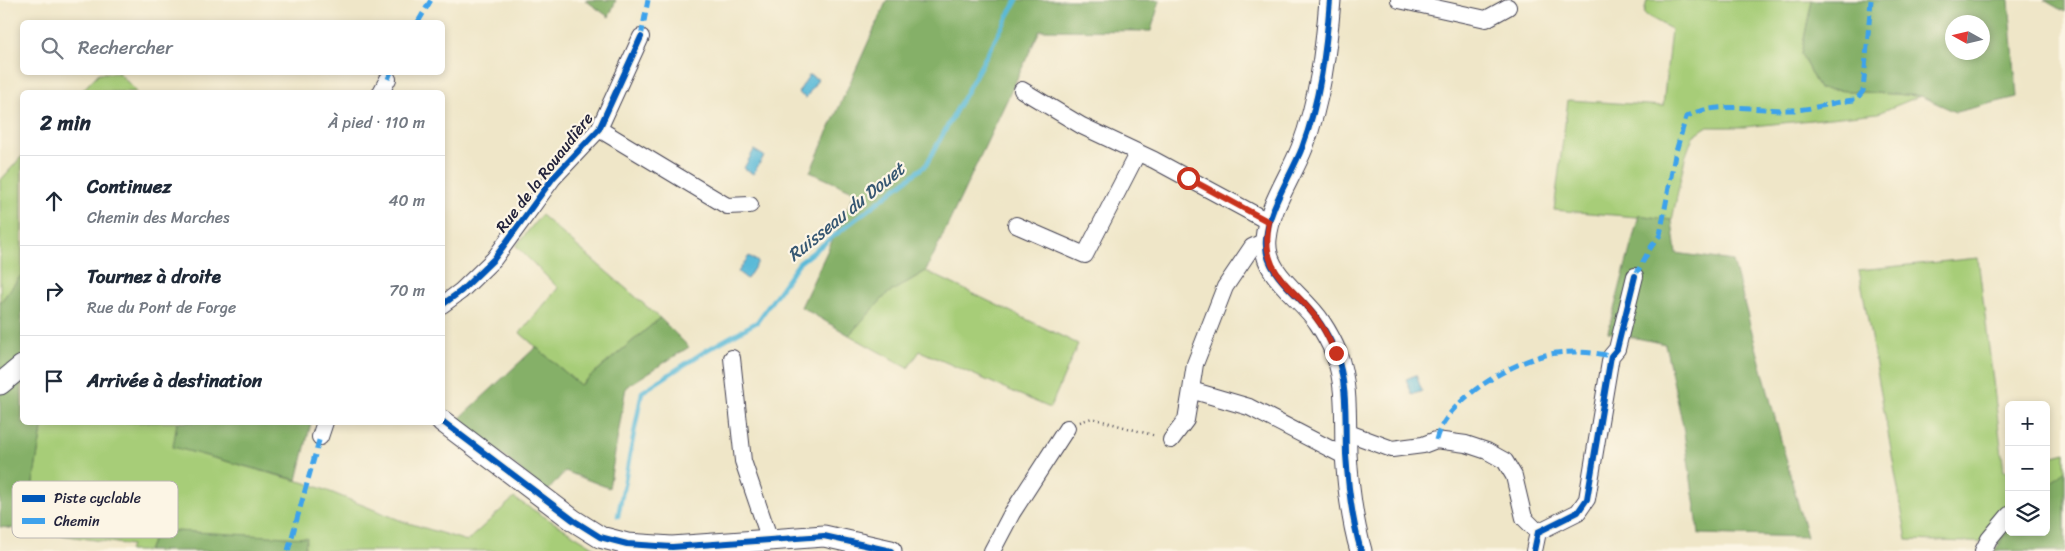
<!DOCTYPE html>
<html lang="fr">
<head>
<meta charset="utf-8">
<style>
  :root { --surface:#fff; --page:#f2f2f3; --text:#1f2937; --muted:#747a83; --line:#e0e1e3 }
  body { margin:0; font-family:Sriracha,sans-serif; background:var(--page); color:var(--text) }
  .controls { position:absolute; right:15px; bottom:15px; display:grid; overflow:hidden; border-radius:8px; box-shadow:0 2px 8px #0003 }
  .controls button { width:45px; height:45px; display:grid; place-items:center; padding:0; border:0; border-bottom:1px solid var(--line); background:var(--surface); color:var(--text); font:25px sans-serif }
  .compass { position:absolute; left:1945px; top:15px; width:45px; height:45px; border-radius:50%; background:var(--surface); box-shadow:0 2px 8px #0003; rotate:278deg }
  .stop { position:absolute; width:15px; height:15px; margin:-11px; border:4px solid #c8321e; border-radius:50%; background:#fff }
  .stop.end { background:#c8321e; border-color:#fff; box-shadow:0 1px 5px #0008 }
  .list { margin:0; padding:0; list-style:none }
  h2 { display:flex; justify-content:space-between; align-items:center; height:65px; margin:0; padding:0 20px; font-size:21px }
  h2 small { font-size:16px; font-weight:400; color:var(--muted) }
  .list li { display:grid; grid-template-columns:32px 1fr auto; gap:15px; align-items:center; box-sizing:border-box; height:90px; padding:0 20px; border-top:1px solid var(--line) }
  .list b { display:block; font-size:19px; white-space:nowrap }
  .list p { margin:0; font-size:16px; white-space:nowrap; color:var(--muted) }
  .list em { font-size:16px; font-style:normal; color:var(--muted) }
  .icon { flex:none; width:28px; height:28px; fill:none; stroke:currentColor; stroke-width:2; stroke-linecap:round; stroke-linejoin:round }
  .map { position:relative; flex:none; width:2065px; height:551px; overflow:hidden }
  .search { position:absolute; background:var(--surface); box-shadow:0 2px 8px #0003; left:20px; top:20px; width:425px; height:55px; display:flex; align-items:center; gap:12px; box-sizing:border-box; padding:0 18px; border-radius:8px; color:var(--muted); font-size:19px }
  .panel { position:absolute; background:var(--surface); box-shadow:0 2px 8px #0003; left:20px; top:90px; width:425px; height:335px; border-radius:8px }
  .map>svg:first-child { display:block }
  .green { fill:#a7cd78; stroke:#64785a }
  .forest { fill:#85b068; stroke:#546952; fill-rule:evenodd }
  .water { fill:#5abad8; stroke:#3e6e8a }
  .lines { fill:none; stroke-linecap:round; stroke-linejoin:round }
  .stream { stroke:#5abad8; stroke-width:4.5 }
  .minor-casing { stroke:#413f50; stroke-width:18 }
  .tertiary-casing { stroke:#413f50; stroke-width:23 }
  .path { stroke:#413f50; stroke-width:2.5; stroke-dasharray:1 4; stroke-linecap:butt }
  .minor { stroke:#fff; stroke-width:16 }
  .tertiary { stroke:#fff; stroke-width:21 }
  .quiet { stroke:#3ea2ec; stroke-width:5; stroke-dasharray:10 5; stroke-linecap:butt }
  .cycleway-casing { stroke:#fcf5e5; stroke-width:9 }
  .cycleway { stroke:#0057b8; stroke-width:6 }
  .route { stroke:#c8321e; stroke-width:6 }
  .labels { text-anchor:middle; stroke-width:4.5; stroke-linejoin:round; paint-order:stroke }
  .street-label { font-size:16px; fill:#22223b; stroke:#fcf5e5 }
  .water-label { font-size:18px; font-style:italic; fill:#365772; stroke:#fcf5e5 }
  .key { fill:#fcf5e5; stroke:#bbb6b2; stroke-width:1 }
  .key-label { font-size:14px; fill:#22223b }
</style>
</head>
<body>
<div class="map">
<svg width="2065" height="551" viewBox="0 0 2065 551">
  <rect width="100%" height="100%" fill="#fcf5e5"/>
  <filter id="ink" filterUnits="userSpaceOnUse"><feTurbulence type="fractalNoise" baseFrequency=".02" numOctaves="2"/><feDisplacementMap in="SourceGraphic" scale="10" xChannelSelector="R" yChannelSelector="G"/><feConvolveMatrix kernelMatrix="1 2 1 2 8 2 1 2 1" color-interpolation-filters="sRGB"/></filter>
  <filter id="wash" filterUnits="userSpaceOnUse"><feTurbulence type="fractalNoise" baseFrequency=".0096" numOctaves="4" result="noise"/><feDisplacementMap in="SourceGraphic" scale="20" xChannelSelector="R" yChannelSelector="G"/><feGaussianBlur stdDeviation="1.12" result="paint"/><feColorMatrix in="noise" values="0 0 0 0 0 0 0 0 0 0 0 0 0 0 0 0 0 1.4 0 .05"/><feComposite in="paint" operator="in"/></filter>
  <g filter="url(#wash)">
    <rect width="100%" height="100%" fill="#efe6c8"/>
    <path class="green" d="M1647,0H1812L1801,54L1819,89L1920,96L1878,113L1744,127H1706L1693,136L1685,158L1672,220L1554,210L1568,100L1663,106L1671,29L1644,14Z
      M99,73H119L137,92H81Z
      M22,156V274L0,303V181Z
      M541,215L660,318L580,385L520,333L558,288L516,246Z
      M1978,258L2004,471L2009,470V531L1999,543L1907,540L1859,270Z
      M926,271L1078,344L1050,408L920,351L908,368L849,335L887,294Z
      M177,422L174,447L313,485L402,521L467,541L514,498L600,551H304L307,539L157,530L148,551H129L131,545L25,530L43,423Z
      M2065,453V469L2046,489V458Z"/>
    <path class="forest" d="M585,0H616L609,17Z
      M887,0H1160L1151,31L1040,30L926,271L887,294L849,335L801,307L855,192L810,172Z
      M1812,0H2009L2017,97L1956,112L1920,96L1819,89L1801,54ZM1952,22H1982V52H1952Z
      M2044,0H2065V12Z
      M1639,215L1672,220L1676,253L1733,261L1807,537L1699,534L1683,426L1665,344L1608,332Z
      M22,274V422L43,423L25,530L0,527V303Z
      M660,318L689,347L626,387L609,488L565,471L547,492L459,419L536,347L580,385Z
      M177,423V422L311,423L297,480L173,447Z
      M2065,469V551H1994L2009,531L2046,532V489Z
      M157,530L307,538L304,551H148Z"/>
    <path class="water" d="M809,75L818,79L806,98L798,93Z
      M754,150L764,156L753,174L744,168Z
      M749,256L758,262L747,279L738,272Z
      M1416,375L1422,391L1412,395L1406,379Z"/>
    <g class="lines">
      <path class="stream" d="M618,516L642,392L707,350L757,322L799,263L926,165L1017,0"/>
    </g>
  </g>
  <g filter="url(#ink)">
    <g class="lines">
      <defs>
        <path id="minor" d="M1399,0L1486,19L1508,7
          M1022,90L1082,126L1154,160L1269,222
          M381,92L388,79
          M599,129L727,206L750,205
          M1016,225L1085,255L1138,152
          M1265,241L1252,247L1225,287L1195,364L1191,390L1249,407L1346,457
          M442,305L461,291L494,259L553,178L599,129L641,37
          M732,358L743,461L770,540
          M1346,432L1392,449L1423,445L1436,440L1466,444L1487,451L1505,461L1514,476L1524,518L1538,532
          M320,437L325,422
          M1171,440L1186,420L1191,390
          M992,551L1012,513L1067,428
          M1534,551L1538,532L1578,512L1587,499L1611,356L1617,349L1635,276
          M1983,551L1989,539L2009,515"/>
        <path id="tertiary" d="M1330,0C1326,51 1320,100 1302,148C1290,178 1269,207 1266,239C1262,275 1303,296 1320,323C1326,332 1332,343 1336,353C1348,385 1345,420 1346,454C1348,486 1352,520 1361,551
          M0,384L22,366
          M442,421L573,520L600,537L627,544L672,547L824,536L891,551"/>
      </defs>
      <use href="#minor" class="minor-casing"/>
      <use href="#tertiary" class="tertiary-casing"/>
      <path class="path" d="M1080,422L1092,418L1156,436"/>
      <use href="#minor" class="minor"/>
      <use href="#tertiary" class="tertiary"/>
      <path class="quiet" d="M418,22L431,0
        M641,37L648,0
        M388,79L391,72
        M1635,276L1651,247L1660,235L1675,155L1686,117C1716,100 1758,111 1792,110C1813,110 1834,101 1856,100L1863,91L1871,0
        M1436,440C1445,402 1503,368 1538,357C1560,350 1588,351 1611,356
        M288,551L320,437"/>
      <defs>
        <path id="cycleway" d="M1330,0C1326,51 1320,100 1302,148C1290,178 1269,207 1266,239C1262,275 1303,296 1320,323C1326,332 1332,343 1336,353C1348,385 1345,420 1346,454C1348,486 1352,520 1361,551
          M442,305L461,291L494,259L553,178L599,129L641,37
          M442,421L573,520L600,537L627,544L672,547L824,536L891,551
          M1534,551L1538,532L1578,512L1587,499L1611,356L1617,349L1635,276"/>
      </defs>
      <use href="#cycleway" class="cycleway-casing"/>
      <use href="#cycleway" class="cycleway"/>
    </g>
  </g>
  <g class="lines" filter="url(#ink)">
    <path class="route" d="M1188,178L1269,222C1259,277 1293,283 1319,322C1326,331 1330,343 1336,353"/>
  </g>
  <g class="labels">
    <g class="street-label">
      <text transform="translate(544 172) rotate(-52)" y="6">Rue de la Rouaudière</text>
    </g>
    <g class="water-label">
      <text transform="translate(846 212) rotate(-39)" y="6">Ruisseau du Douet</text>
    </g>
  </g>
  <rect x="12" y="481" width="166" height="57" rx="8" class="key"/>
  <rect x="22" y="495" width="23" height="7" fill="#0057b8"/>
  <rect x="22" y="518" width="23" height="6" fill="#3ea2ec"/>
  <g class="key-label">
    <text x="54" y="503">Piste cyclable</text>
    <text x="54" y="526">Chemin</text>
  </g>
</svg>
<div class="controls">
<button>+</button>
<button>−</button>
<button><svg class="icon" aria-label="layers" viewBox="0 0 24 24"><path d="M12 4l9 5-9 5-9-5zM3 14l9 5 9-5"/></svg></button>
</div>
<svg class="compass" viewBox="-18 -18 36 36"><path d="M0-13l5 13h-10z" fill="#e53935"/><path d="M0 13l5-13h-10z" fill="#747a83"/></svg>
<div class="stop" style="left:1188px;top:178px"></div>
<div class="stop end" style="left:1336px;top:353px"></div>
<div class="search"><svg class="icon" aria-label="search" viewBox="0 0 24 24"><circle cx="10" cy="10" r="6"/><path d="M15 15l6 6"/></svg>Rechercher</div>
<section class="panel">
<h2>2 min<small>À pied · 110 m</small></h2>
<ul class="list">
<li><svg class="icon" aria-label="ahead" viewBox="0 0 24 24"><path d="M12 20V5M6 11l6-6 6 6"/></svg><div><b>Continuez</b><p>Chemin des Marches</p></div><em>40 m</em></li>
<li><svg class="icon" aria-label="right" viewBox="0 0 24 24"><path d="M7 20v-9h11M14 6l5 5-5 5"/></svg><div><b>Tournez à droite</b><p>Rue du Pont de Forge</p></div><em>70 m</em></li>
<li><svg class="icon" aria-label="arrive" viewBox="0 0 24 24"><path d="M6 21V4h12l-3 4 3 4H6"/></svg><div><b>Arrivée à destination</b></div></li>
</ul>
</section>
</div>
</body>
</html>
